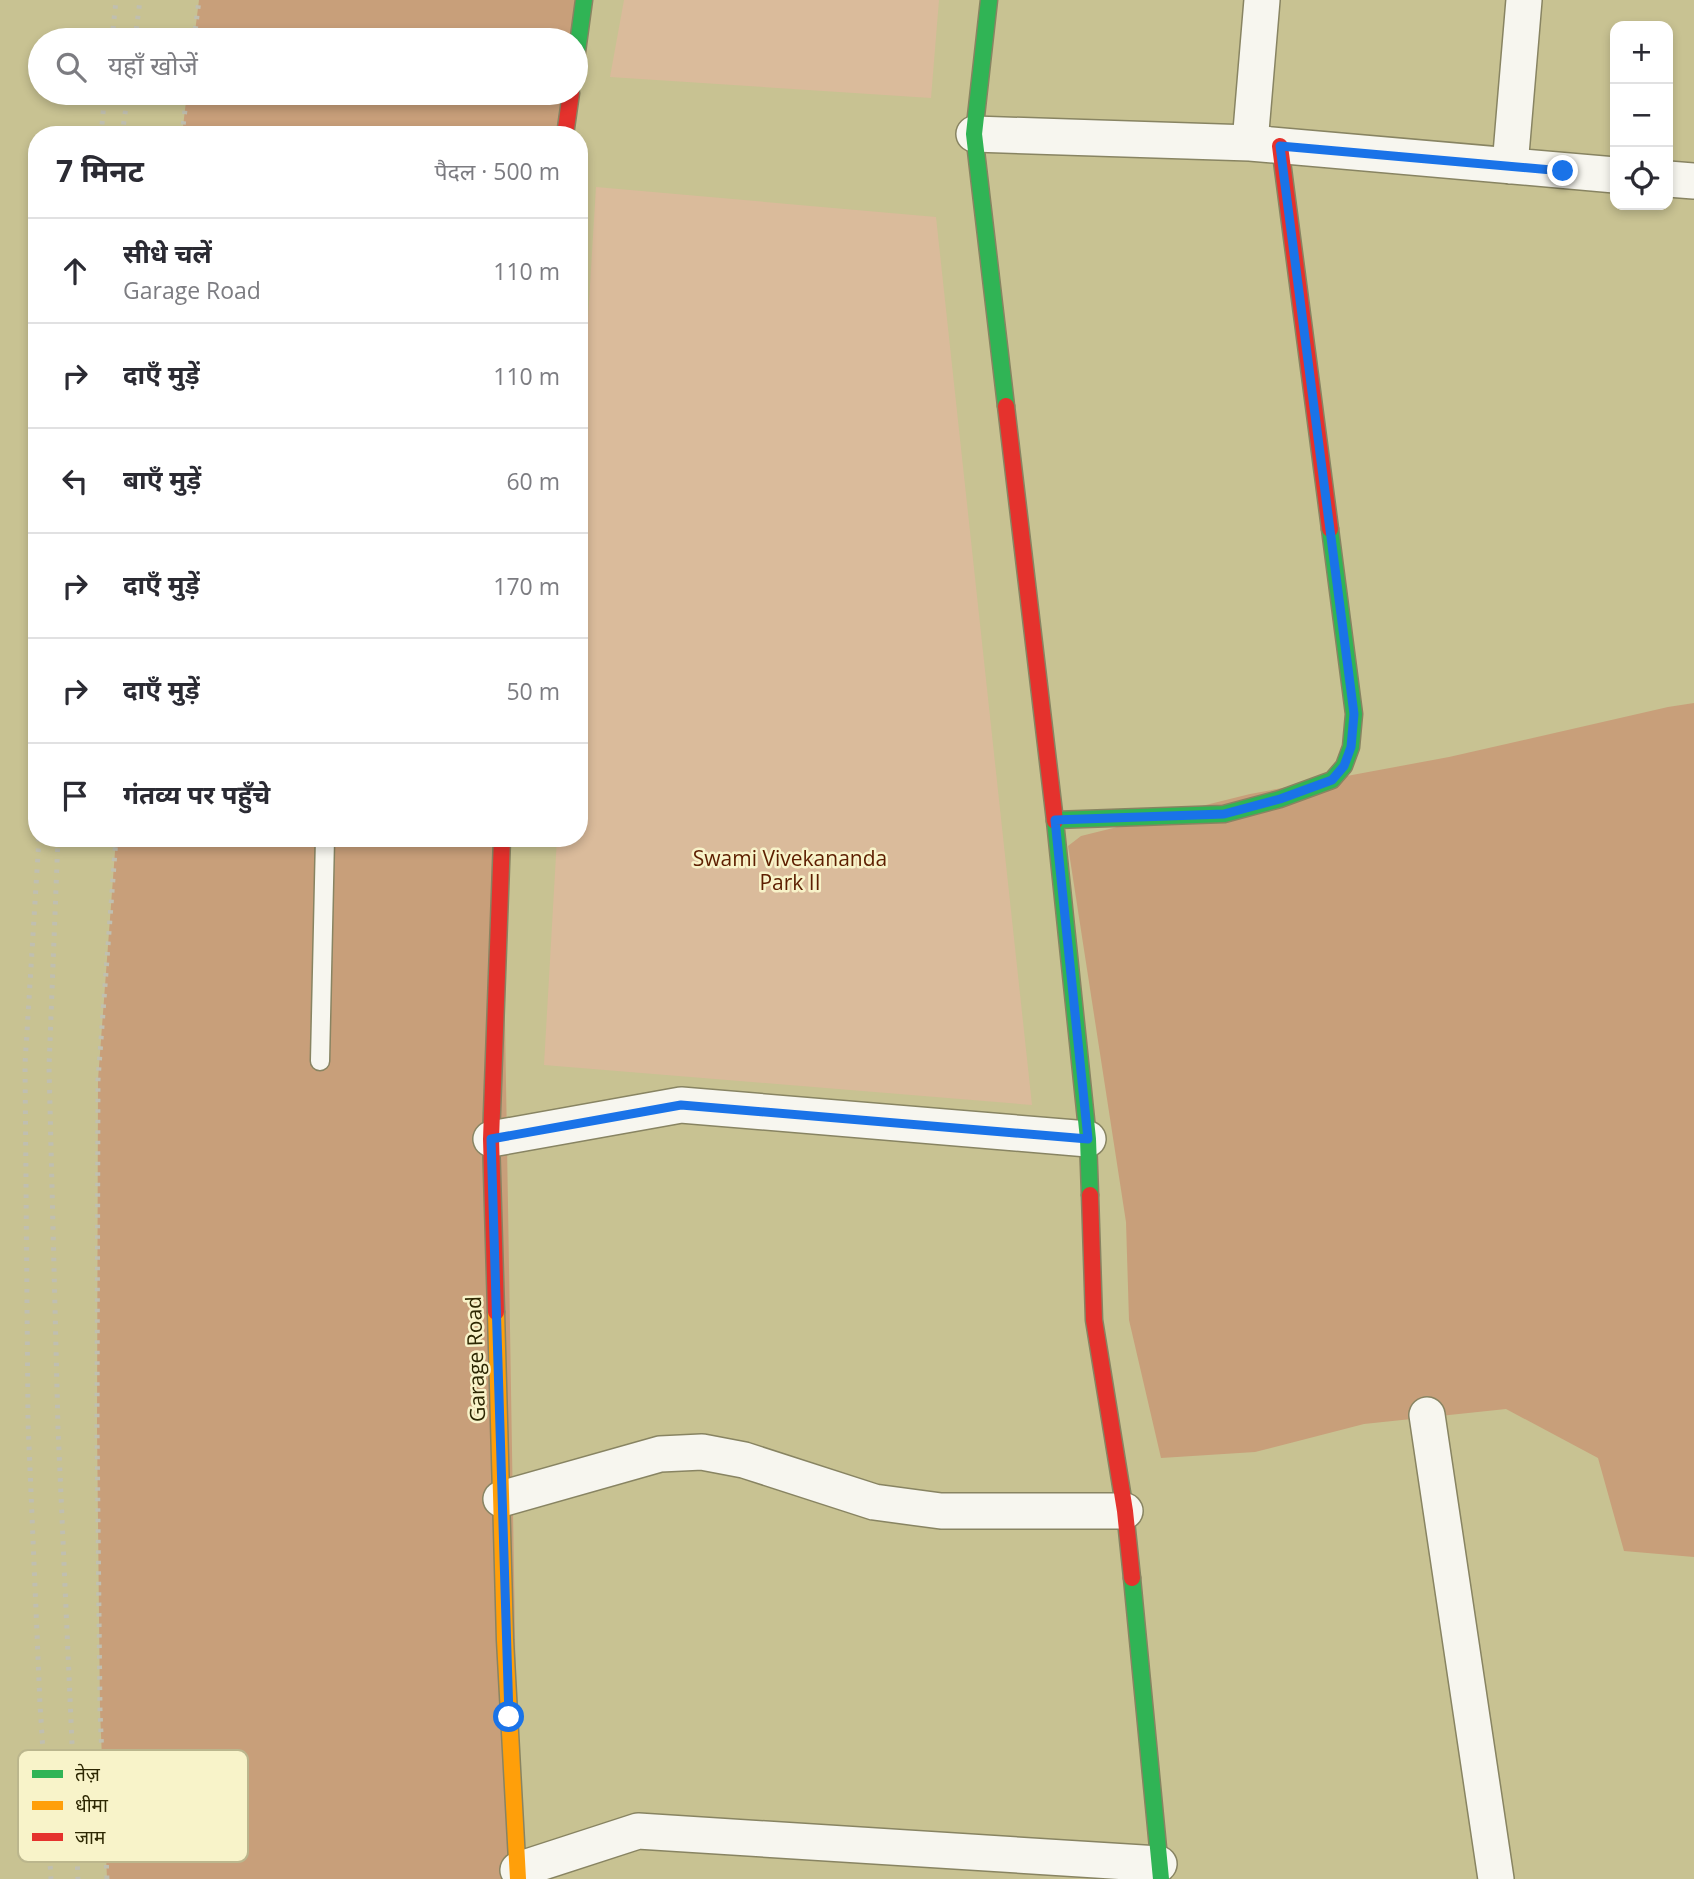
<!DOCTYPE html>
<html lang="hi">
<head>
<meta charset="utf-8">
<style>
  :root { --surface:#fff; --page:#f2f2f3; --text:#2b2b33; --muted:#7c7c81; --line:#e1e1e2 }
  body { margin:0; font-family:"Open Sans","Noto Sans Devanagari",sans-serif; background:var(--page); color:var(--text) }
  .controls { position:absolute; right:21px; top:21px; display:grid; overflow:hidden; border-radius:14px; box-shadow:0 4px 10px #0003 }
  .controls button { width:63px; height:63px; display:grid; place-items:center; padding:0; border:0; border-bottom:2px solid var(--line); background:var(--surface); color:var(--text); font:35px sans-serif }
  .stop { position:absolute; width:21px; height:21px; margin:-16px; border:5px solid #1a73e8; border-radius:50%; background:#fff }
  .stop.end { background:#1a73e8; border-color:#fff; box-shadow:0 2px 7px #0008 }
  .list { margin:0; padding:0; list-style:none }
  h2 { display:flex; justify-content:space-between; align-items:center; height:91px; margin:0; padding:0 28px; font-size:30px }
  h2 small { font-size:23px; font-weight:400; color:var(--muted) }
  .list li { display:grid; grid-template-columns:46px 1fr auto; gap:21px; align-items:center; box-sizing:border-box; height:105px; padding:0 28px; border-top:2px solid var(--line) }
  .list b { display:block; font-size:26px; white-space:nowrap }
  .list p { margin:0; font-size:23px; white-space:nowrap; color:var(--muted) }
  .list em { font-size:23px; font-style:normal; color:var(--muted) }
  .icon { flex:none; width:38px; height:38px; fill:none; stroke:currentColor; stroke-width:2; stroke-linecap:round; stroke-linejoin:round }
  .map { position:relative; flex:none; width:1694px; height:1879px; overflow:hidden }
  .search { position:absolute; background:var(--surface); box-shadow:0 4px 10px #0003; left:28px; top:28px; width:560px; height:77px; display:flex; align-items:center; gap:18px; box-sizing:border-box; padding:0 24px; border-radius:38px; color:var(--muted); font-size:26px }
  .panel { position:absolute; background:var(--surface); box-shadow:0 4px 10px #0003; left:28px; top:126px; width:560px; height:721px; border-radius:28px }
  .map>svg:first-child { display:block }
  .green { fill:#dabb9b }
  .forest { fill:#c89f7a }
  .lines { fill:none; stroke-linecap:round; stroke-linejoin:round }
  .lane-casing { stroke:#888462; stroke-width:21 }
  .street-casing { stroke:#888462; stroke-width:38 }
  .fast-casing { stroke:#888462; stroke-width:19 }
  .slow-casing { stroke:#888462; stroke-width:19 }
  .jam-casing { stroke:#888462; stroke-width:19 }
  .lane { stroke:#f7f6ef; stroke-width:18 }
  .street { stroke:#f7f6ef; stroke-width:35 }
  .fast { stroke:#30b455; stroke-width:16 }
  .slow { stroke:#ff9f0a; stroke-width:16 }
  .jam { stroke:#e5322d; stroke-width:16 }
  .rail { stroke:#c0bfb0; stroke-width:5; stroke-dasharray:3.5 7; stroke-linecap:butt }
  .route { stroke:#1a73e8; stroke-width:9 }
  .labels { text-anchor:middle; stroke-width:5; stroke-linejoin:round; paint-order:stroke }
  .park-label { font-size:21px; fill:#5d1e00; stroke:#f8f3c9 }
  .street-label { font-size:21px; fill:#2d2702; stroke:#f8f3c9 }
  .key { fill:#f8f3c9; stroke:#bbb68d; stroke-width:2 }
  .key-label { font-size:19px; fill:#2d2702 }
</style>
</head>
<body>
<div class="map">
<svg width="1694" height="1879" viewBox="0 0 1694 1879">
  <rect width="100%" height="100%" fill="#c8c292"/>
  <path class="green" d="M624,0H939L931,98L610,77Z
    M596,187L936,217L1032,1105L544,1065L557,838H579V466Z"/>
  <path class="forest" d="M199,0H588L576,40H194Z
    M187,93H572L566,135H182Z
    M1694,703V1557L1624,1551L1598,1458L1506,1409L1364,1424L1255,1452L1161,1458L1129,1320L1126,1222L1068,846L1081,836L1250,794L1449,757L1668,707Z
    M116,838H502L519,1879H107L100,1710L97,1426L98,1080Z"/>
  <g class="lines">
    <defs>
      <path id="lane" d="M320,1061L325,838"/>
      <path id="street" d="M974,134L1250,143L1615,175
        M1250,143L1262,0
        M1510,166L1524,0
        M1668,179L1694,181
        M491,1139L681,1105L1088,1139
        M1427,1415L1496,1879
        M501,1499L660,1454L702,1452L744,1460L874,1502L941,1511H1125
        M518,1870L638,1831L1159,1864"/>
      <path id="fast" d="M989,0L974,134L1006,406
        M576,59L584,0
        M1055,820L1224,814L1280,799L1332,780L1344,766L1351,747L1354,714L1330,529
        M1055,821L1088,1139L1090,1195
        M1132,1578L1161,1879"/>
      <path id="slow" d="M496,1312L505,1640L518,1879"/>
      <path id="jam" d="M565,135L571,93
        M1280,146L1330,529
        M1006,406L1055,821
        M1090,1195L1094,1320L1125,1511L1132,1578
        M496,1312L491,1139L502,838"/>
    </defs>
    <use href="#lane" class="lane-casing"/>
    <use href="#street" class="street-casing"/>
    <use href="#fast" class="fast-casing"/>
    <use href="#slow" class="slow-casing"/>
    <use href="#jam" class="jam-casing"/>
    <use href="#lane" class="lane"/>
    <use href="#street" class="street"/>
    <use href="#fast" class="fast"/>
    <use href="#slow" class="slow"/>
    <use href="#jam" class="jam"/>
    <path class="rail" d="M112,40L116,0
      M135,40L140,0
      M194,40L199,0
      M101,135L105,93
      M122,135L128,93
      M182,135L187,93
      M39,838L25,1064L28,1422L40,1704L51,1879
      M58,838L49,1067L58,1428L78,1879
      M107,1879L100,1710L97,1426L98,1080L116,838"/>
  </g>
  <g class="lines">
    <path class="route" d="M509,1717L491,1139L681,1105L1088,1139L1055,820L1224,814L1280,799L1332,780L1344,766L1351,747L1354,714L1280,146L1563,171"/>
  </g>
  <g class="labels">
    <g class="park-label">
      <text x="790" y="866">Swami Vivekananda<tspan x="790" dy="24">Park II</tspan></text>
    </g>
    <g class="street-label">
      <text transform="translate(476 1359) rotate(-92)" y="7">Garage Road</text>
    </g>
  </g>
  <rect x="18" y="1750" width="230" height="112" rx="10" class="key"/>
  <rect x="32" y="1770" width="31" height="8" fill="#30b455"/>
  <rect x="32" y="1801" width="31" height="9" fill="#ff9f0a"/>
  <rect x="32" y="1833" width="31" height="8" fill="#e5322d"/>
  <g class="key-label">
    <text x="75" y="1781">तेज़</text>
    <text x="75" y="1812">धीमा</text>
    <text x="75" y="1844">जाम</text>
  </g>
</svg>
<div class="controls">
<button>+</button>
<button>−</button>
<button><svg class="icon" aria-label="locate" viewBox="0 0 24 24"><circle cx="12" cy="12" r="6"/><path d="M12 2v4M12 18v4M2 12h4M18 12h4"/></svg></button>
</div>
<div class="stop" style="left:509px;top:1717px"></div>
<div class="stop end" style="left:1563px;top:171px"></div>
<div class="search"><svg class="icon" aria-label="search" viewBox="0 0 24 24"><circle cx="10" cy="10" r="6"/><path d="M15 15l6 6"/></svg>यहाँ खोजें</div>
<section class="panel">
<h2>7 मिनट<small>पैदल · 500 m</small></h2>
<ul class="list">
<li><svg class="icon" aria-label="ahead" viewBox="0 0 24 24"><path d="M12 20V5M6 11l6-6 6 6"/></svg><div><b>सीधे चलें</b><p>Garage Road</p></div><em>110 m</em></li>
<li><svg class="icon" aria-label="right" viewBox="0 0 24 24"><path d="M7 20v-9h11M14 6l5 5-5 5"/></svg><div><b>दाएँ मुड़ें</b></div><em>110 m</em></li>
<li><svg class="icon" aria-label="left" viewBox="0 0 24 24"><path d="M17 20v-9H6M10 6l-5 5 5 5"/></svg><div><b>बाएँ मुड़ें</b></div><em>60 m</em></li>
<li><svg class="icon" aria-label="right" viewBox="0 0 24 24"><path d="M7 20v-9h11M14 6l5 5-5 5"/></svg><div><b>दाएँ मुड़ें</b></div><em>170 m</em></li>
<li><svg class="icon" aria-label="right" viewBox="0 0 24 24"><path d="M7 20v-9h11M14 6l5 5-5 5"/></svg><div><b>दाएँ मुड़ें</b></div><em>50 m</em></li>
<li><svg class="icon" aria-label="arrive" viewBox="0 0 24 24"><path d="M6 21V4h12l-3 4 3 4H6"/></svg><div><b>गंतव्य पर पहुँचे</b></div></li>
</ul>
</section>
</div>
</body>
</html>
